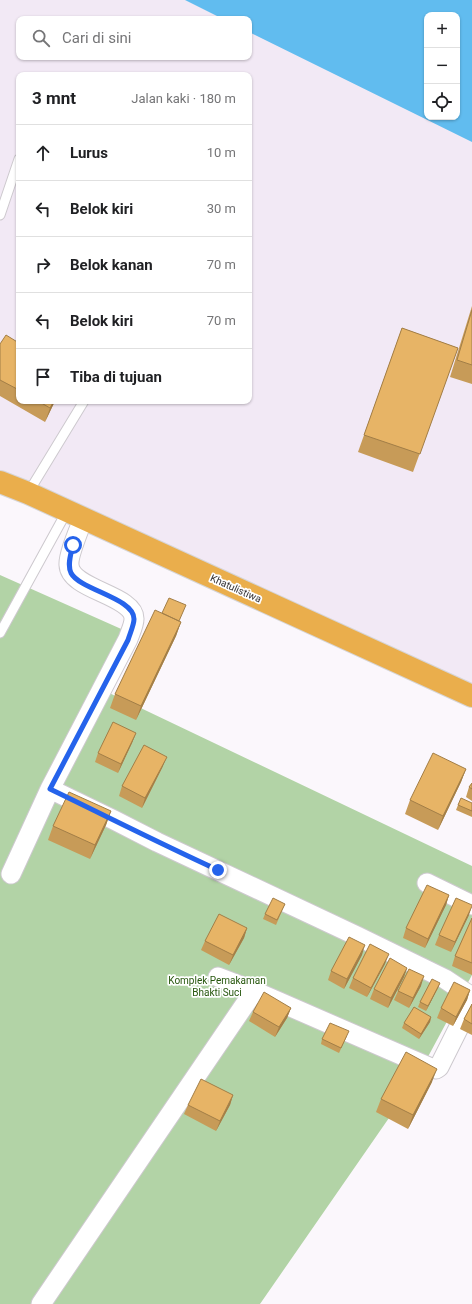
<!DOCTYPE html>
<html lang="id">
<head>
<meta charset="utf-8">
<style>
  :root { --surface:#fff; --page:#f2f2f2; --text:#202124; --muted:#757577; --line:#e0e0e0 }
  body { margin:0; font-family:Roboto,sans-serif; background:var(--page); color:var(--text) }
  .controls { position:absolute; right:12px; top:12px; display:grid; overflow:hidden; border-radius:8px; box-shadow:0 1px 3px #0004 }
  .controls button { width:36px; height:36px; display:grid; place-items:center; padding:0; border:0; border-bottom:1px solid var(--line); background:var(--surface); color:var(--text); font:20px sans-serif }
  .stop { position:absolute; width:12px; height:12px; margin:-9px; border:3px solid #2563eb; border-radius:50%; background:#fff }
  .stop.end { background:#2563eb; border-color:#fff; box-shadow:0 1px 4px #0008 }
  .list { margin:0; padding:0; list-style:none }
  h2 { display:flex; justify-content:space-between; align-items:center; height:52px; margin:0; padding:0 16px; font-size:17px }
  h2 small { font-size:13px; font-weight:400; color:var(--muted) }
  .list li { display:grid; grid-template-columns:26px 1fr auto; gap:12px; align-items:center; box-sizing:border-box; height:56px; padding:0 16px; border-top:1px solid var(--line) }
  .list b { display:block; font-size:15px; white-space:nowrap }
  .list em { font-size:13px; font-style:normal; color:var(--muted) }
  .icon { flex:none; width:22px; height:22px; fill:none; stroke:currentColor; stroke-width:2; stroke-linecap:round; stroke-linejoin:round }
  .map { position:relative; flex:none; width:472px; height:1304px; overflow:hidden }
  .search { position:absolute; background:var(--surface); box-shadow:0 1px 3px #0004; left:16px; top:16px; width:236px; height:44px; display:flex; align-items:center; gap:10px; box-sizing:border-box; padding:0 14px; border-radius:8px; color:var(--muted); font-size:15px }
  .panel { position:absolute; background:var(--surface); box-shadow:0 1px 3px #0004; left:16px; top:72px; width:236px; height:332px; border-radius:8px }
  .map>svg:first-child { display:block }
  .built { fill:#f2e9f5; fill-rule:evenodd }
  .green { fill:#b2d3a6 }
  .water { fill:#61bcef; fill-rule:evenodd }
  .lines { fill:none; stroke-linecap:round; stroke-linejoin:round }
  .lane-casing { stroke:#cdc9ce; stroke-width:11 }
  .street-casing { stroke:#cdc9ce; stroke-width:21 }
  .highway-casing { stroke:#d6d5d6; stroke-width:24 }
  .lane { stroke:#fff; stroke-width:9 }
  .street { stroke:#fff; stroke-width:19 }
  .highway { stroke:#eaae4c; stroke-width:22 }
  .wall { fill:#c79b58 }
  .shaded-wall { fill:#a27e47 }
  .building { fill:#e7b466; stroke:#a27e47 }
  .route { stroke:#2563eb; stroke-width:5 }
  .labels { text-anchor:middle; stroke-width:3.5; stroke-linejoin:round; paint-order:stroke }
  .street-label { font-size:10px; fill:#312f31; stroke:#fff }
  .park-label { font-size:10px; fill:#26560c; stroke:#fff }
</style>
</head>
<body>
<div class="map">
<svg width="472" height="1304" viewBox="0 0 472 1304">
  <rect width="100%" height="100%" fill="#fbf7fc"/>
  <path class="built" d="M0,0H360L427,117H457L472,100V684L0,480ZM19,19H249V57H19ZM19,75H249V401H19Z"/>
  <path class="green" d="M0,575L137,636L105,691L472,866V975L416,1079L260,1304H0Z"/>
  <path class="water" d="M185,0H472V142L249,32V19H223ZM427,15H457V117H427Z"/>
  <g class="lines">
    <defs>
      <path id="lane" d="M0,215L19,159
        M28,493L84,401
        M0,633L67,511"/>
      <path id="street" d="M50,789L114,820L157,842L357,936L445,979L472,997
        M11,874L50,789L128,639C130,633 134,625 134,619C135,595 70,590 69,565C68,555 79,530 83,519
        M427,883L472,905
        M218,977L254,991L431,1068L436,1069L439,1067L472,1001
        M41,1304L254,991"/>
      <path id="highway" d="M0,482L28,493L472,696"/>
    </defs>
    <use href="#lane" class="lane-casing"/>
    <use href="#street" class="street-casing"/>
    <use href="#highway" class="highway-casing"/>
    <use href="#lane" class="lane"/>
    <use href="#street" class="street"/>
    <use href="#highway" class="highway"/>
  </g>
  <path class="wall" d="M472,306V384L450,377Z
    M402,328L458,348L413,472L358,452Z
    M19,343V401H55L45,422L0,396V344Z
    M179,621L181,622L176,636L136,720L110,708L115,694Z
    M136,733L132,743L118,773L95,762L98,753Z
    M163,766L142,808L119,796L122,786Z
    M466,769L461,782L438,830L405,814L410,800Z
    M472,783V801L466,797L469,787Z
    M472,803V817L456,810L458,805Z
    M111,811L106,825L90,859L48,840L53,826Z
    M449,895L446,905L425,948L403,938L406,928Z
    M285,904L276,925L263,919L265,914Z
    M469,915L451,952L435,945L439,935Z
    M472,918V975L452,966L455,956Z
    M247,928L244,938L229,965L201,950L205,941Z
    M362,955L344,989L328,980L331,971Z
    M385,964L367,997L349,988L353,978Z
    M407,968L404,977L388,1008L370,999L374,989Z
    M440,983L438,988L426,1011L418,1007L420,1002Z
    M421,986L409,1008L394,1000L398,991Z
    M470,990L467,1000L453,1026L437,1018L441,1008Z
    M472,1004V1035L460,1029L464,1019Z
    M291,1008L287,1018L275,1037L249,1021L253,1012Z
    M431,1017L430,1022L419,1039L402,1028L404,1023Z
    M347,1036L339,1053L321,1044L322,1039Z
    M432,1082L408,1129L376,1112L381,1099Z
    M233,1095L230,1105L216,1131L184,1114L188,1105Z"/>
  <path class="shaded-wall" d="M54,401H55L45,422L50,408Z
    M181,622L176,636L136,720L141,706Z
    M136,733L132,743L118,773L121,764Z
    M167,757L163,766L142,808L145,798Z
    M466,769L461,782L438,830L443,816Z
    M111,811L106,825L90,859L95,845Z
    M449,895L446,905L425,948L428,939Z
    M472,906L469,915L451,952L455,942Z
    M247,928L244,938L229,965L233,955Z
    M365,945L362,955L344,989L347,979Z
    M389,954L385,964L367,997L371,988Z
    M407,968L404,977L388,1008L391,998Z
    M424,976L421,986L409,1008L413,998Z
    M440,983L438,988L426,1011L428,1006Z
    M470,990L467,1000L453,1026L456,1017Z
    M291,1008L287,1018L275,1037L279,1027Z
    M431,1017L430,1022L419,1039L421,1034Z
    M437,1069L432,1082L408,1129L413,1115Z
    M233,1095L230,1105L216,1131L220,1121Z"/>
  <path class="building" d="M472,310V365L457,360Z
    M402,328L458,348L420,454L364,435Z
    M6,335L19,343V390L0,380V344Z
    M38,401H54L50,408Z
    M169,598L186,605L179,621L162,613Z
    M155,610L181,622L141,706L115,694Z
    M113,722L136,733L121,764L98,753Z
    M144,745L167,757L145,798L122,786Z
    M433,753L466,769L443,816L410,800Z
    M472,783V789L469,787Z
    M69,792L111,811L95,845L53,826Z
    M461,798L472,803V811L458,805Z
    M427,885L449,895L428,939L406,928Z
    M273,898L285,904L277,920L265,914Z
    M456,898L472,905V906L455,942L439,935Z
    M219,914L247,928L233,955L205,941Z
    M472,918V963L455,956Z
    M349,937L365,945L347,979L331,971Z
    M370,944L389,954L371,988L353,978Z
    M390,958L407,968L391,998L374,989Z
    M409,969L424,976L413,998L398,991Z
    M432,979L440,983L428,1006L420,1002Z
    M454,982L470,990L456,1017L441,1008Z
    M264,992L291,1008L279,1027L253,1012Z
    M472,1004V1024L464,1019Z
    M414,1007L431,1017L421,1034L404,1023Z
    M330,1023L349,1031L341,1048L322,1039Z
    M406,1052L437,1069L413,1115L381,1099Z
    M201,1079L233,1095L220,1121L188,1105Z"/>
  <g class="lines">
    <path class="route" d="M73,545C71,553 67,565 71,573C80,590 134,598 134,619C134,625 130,633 128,640L50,789C106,816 161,844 218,870"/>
  </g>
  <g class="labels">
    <g class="street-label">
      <text transform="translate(236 588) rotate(24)" y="4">Khatulistiwa</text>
    </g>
    <g class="park-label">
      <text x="217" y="984">Komplek Pemakaman<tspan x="217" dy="12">Bhakti Suci</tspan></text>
    </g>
  </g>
</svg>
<div class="controls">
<button>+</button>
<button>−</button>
<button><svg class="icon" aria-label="locate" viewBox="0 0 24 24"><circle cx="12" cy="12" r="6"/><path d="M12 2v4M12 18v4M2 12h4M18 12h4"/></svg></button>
</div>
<div class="stop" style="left:73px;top:545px"></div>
<div class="stop end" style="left:218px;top:870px"></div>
<div class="search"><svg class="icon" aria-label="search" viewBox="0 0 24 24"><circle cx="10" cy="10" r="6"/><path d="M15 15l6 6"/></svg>Cari di sini</div>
<section class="panel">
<h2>3 mnt<small>Jalan kaki · 180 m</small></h2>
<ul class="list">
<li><svg class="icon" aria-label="ahead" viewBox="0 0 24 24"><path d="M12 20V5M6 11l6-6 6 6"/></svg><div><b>Lurus</b></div><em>10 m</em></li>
<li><svg class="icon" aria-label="left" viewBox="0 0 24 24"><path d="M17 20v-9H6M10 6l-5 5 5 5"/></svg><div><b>Belok kiri</b></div><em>30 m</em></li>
<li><svg class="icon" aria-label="right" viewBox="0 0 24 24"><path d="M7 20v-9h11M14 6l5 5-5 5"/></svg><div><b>Belok kanan</b></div><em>70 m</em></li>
<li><svg class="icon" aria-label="left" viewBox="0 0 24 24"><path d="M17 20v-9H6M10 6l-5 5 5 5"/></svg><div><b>Belok kiri</b></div><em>70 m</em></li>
<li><svg class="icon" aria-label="arrive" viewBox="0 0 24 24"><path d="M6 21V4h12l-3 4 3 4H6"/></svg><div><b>Tiba di tujuan</b></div></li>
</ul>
</section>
</div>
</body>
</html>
